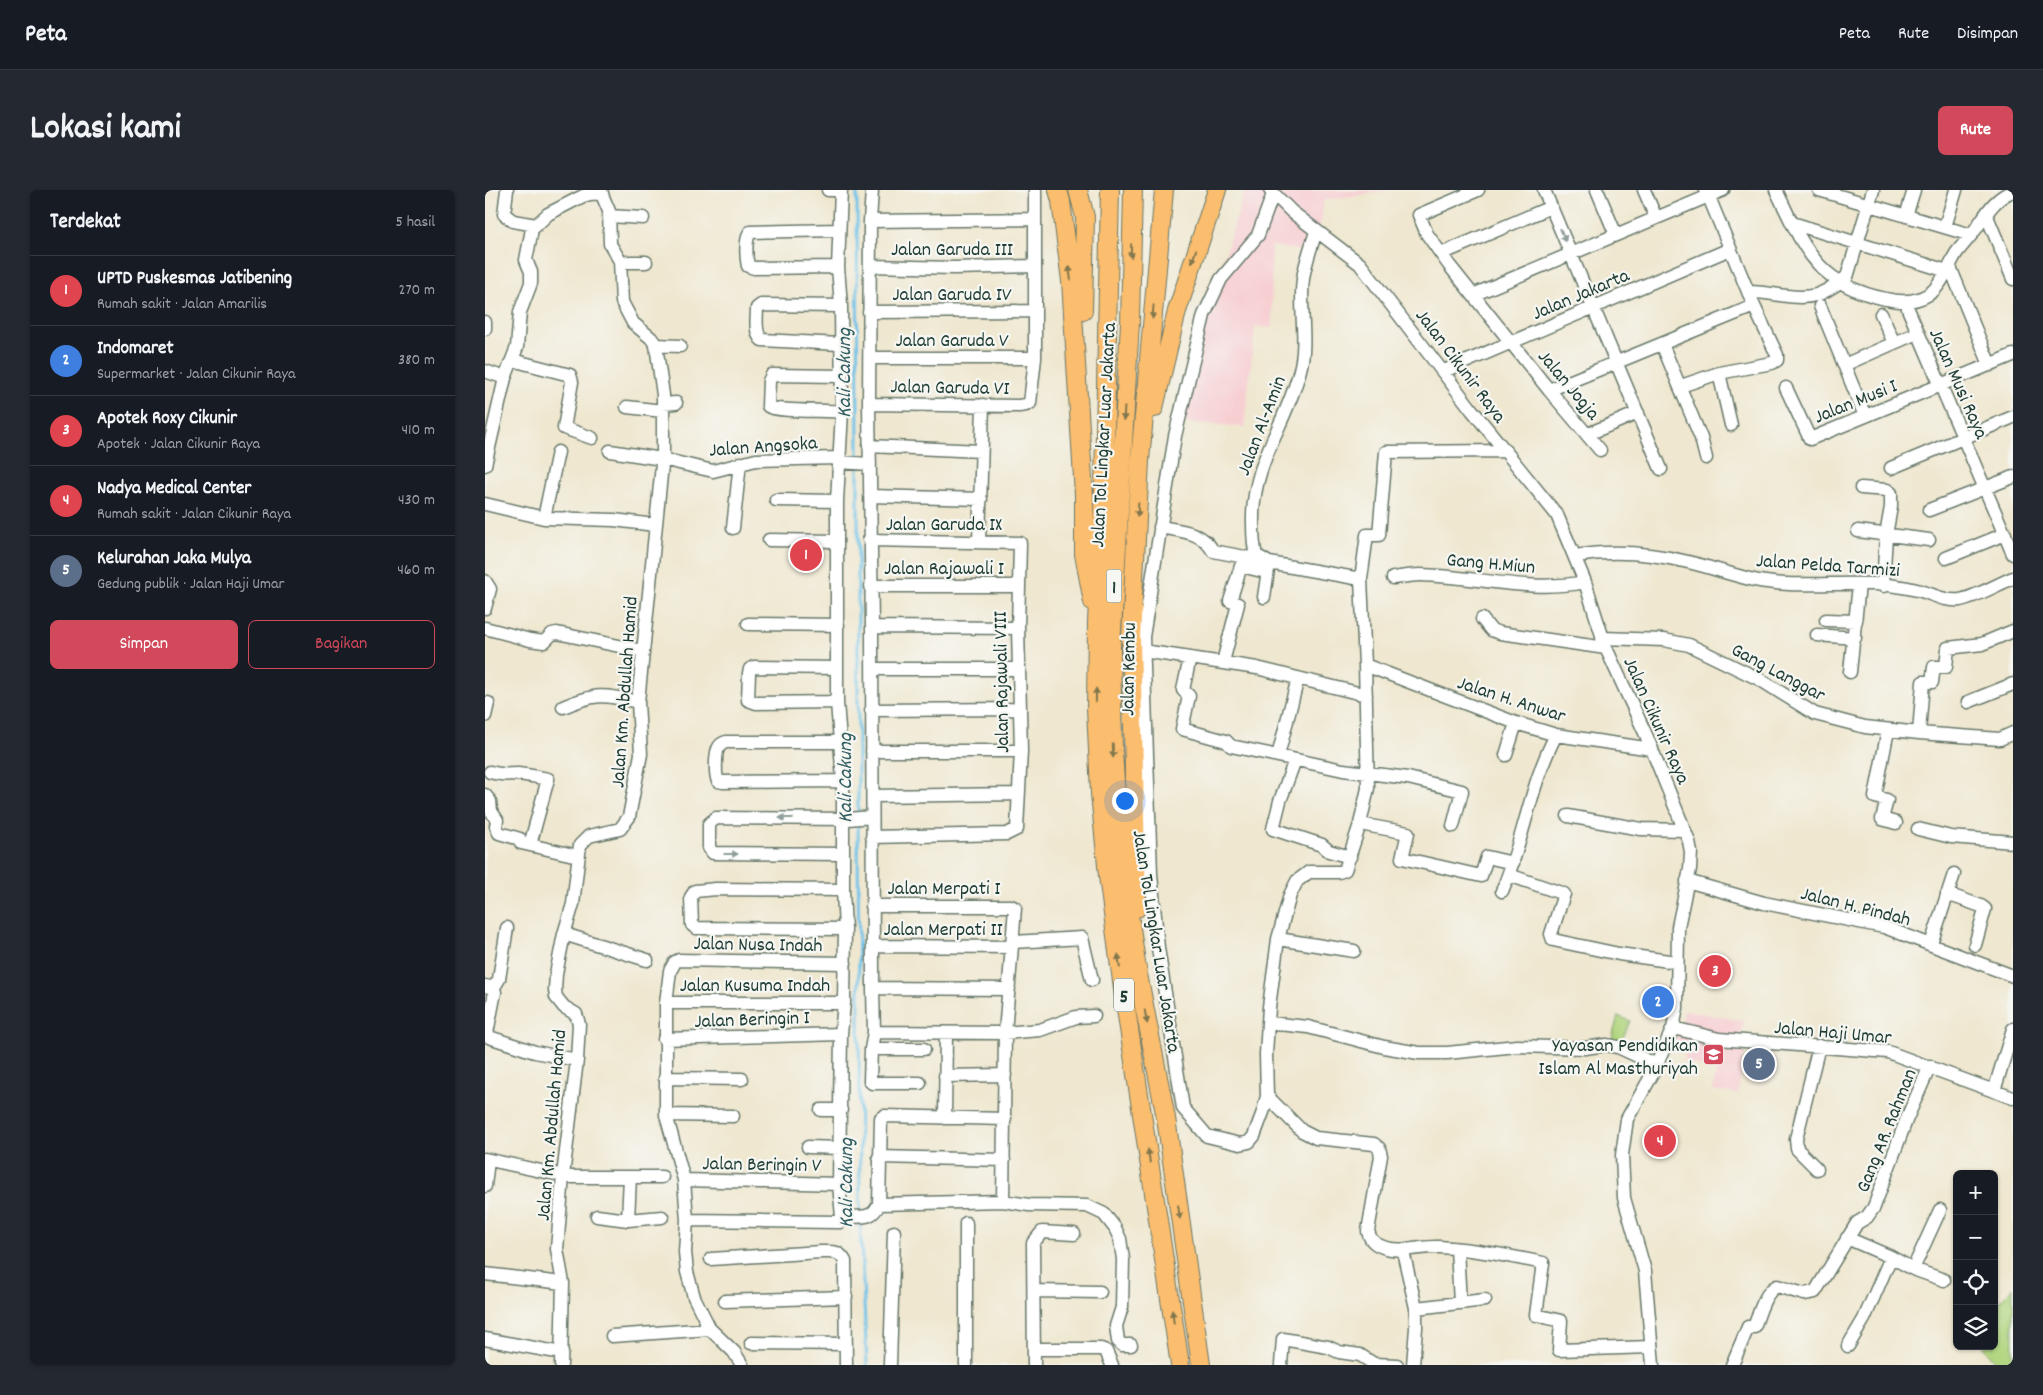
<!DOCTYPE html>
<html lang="id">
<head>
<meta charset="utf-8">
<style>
  :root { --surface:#171b24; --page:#242831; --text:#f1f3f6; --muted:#9ea1a6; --line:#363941; --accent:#d1495b }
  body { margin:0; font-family:Dekko,sans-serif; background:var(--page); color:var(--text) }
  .controls { position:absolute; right:15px; bottom:15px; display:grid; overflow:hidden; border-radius:8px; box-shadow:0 1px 4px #0004 }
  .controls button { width:45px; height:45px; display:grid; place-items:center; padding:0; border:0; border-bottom:1px solid var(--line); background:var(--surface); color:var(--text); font:25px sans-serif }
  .you { position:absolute; left:639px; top:610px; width:18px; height:18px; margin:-12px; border:4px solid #fff; border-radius:50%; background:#1a73e8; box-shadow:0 0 0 8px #1a73e833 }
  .badge { display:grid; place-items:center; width:32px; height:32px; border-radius:50%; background:var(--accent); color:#fff; font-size:16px; font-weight:700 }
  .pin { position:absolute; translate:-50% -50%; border:2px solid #fff; box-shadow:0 1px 5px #0006 }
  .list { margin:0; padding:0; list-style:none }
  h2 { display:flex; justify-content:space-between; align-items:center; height:65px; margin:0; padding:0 20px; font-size:21px }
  h2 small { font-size:16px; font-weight:400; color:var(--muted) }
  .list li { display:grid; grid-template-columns:32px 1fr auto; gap:15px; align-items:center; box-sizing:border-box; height:70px; padding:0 20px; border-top:1px solid var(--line) }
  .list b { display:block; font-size:19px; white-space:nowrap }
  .list p { margin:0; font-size:16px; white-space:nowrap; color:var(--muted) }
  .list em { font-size:16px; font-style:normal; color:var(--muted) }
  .actions { display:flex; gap:10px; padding:15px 20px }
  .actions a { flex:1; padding:11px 0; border:1px solid var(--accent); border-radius:8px; text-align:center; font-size:18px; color:var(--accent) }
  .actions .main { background:var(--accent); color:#fff }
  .icon { flex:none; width:28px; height:28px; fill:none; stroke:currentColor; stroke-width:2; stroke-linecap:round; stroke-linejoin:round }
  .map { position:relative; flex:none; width:1528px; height:1175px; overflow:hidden; border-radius:8px }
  header { display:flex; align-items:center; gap:30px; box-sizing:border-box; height:70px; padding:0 25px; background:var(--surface); border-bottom:1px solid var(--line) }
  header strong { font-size:24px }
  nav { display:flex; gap:28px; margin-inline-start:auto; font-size:18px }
  .intro { display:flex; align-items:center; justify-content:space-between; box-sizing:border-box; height:120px; padding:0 30px }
  h1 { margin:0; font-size:35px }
  .button { padding:12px 22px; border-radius:8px; background:var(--accent); color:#fff; font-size:18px; font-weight:700 }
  main { display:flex; gap:30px; padding:0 30px }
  aside { flex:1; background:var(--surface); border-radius:8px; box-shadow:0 1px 4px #0004 }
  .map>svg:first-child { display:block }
  .built { fill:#f7cfd3 }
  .green { fill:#b1d57f; stroke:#68895a }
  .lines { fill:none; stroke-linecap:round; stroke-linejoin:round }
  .stream { stroke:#6dc3ea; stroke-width:3 }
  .minor-casing { stroke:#68786a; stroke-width:15 }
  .highway-casing { stroke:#68786a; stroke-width:20 }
  .minor { stroke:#fff; stroke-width:12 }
  .highway { stroke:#fbbd6e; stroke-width:18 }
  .oneway { fill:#8f9e9a }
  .oneway2 { fill:#82774e }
  .labels { text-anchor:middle; stroke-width:4.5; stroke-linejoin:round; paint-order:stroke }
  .shield { fill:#f6f6f2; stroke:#60746d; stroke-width:1 }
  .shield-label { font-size:19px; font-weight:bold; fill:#1f3d34 }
  .street-label { font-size:20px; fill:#1f3d34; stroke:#f6f6f2 }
  .poi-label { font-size:20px; fill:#1f3d34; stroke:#f6f6f2; text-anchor:end }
  .water-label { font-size:21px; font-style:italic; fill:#325e62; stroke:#f6f6f2 }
</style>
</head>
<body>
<header>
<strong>Peta</strong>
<nav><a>Peta</a><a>Rute</a><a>Disimpan</a></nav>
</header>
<div class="intro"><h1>Lokasi kami</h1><a class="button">Rute</a></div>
<main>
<aside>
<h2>Terdekat<small>5 hasil</small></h2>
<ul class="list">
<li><span class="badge" style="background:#e0444e">1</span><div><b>UPTD Puskesmas Jatibening</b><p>Rumah sakit · Jalan Amarilis</p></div><em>270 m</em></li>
<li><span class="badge" style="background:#3f7fe0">2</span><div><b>Indomaret</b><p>Supermarket · Jalan Cikunir Raya</p></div><em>380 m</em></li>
<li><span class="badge" style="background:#e0444e">3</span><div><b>Apotek Roxy Cikunir</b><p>Apotek · Jalan Cikunir Raya</p></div><em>410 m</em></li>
<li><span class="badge" style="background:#e0444e">4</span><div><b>Nadya Medical Center</b><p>Rumah sakit · Jalan Cikunir Raya</p></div><em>430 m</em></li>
<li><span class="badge" style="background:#5c6f8a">5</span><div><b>Kelurahan Jaka Mulya</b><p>Gedung publik · Jalan Haji Umar</p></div><em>460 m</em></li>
</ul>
<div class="actions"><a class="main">Simpan</a><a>Bagikan</a></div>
</aside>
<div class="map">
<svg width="1528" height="1175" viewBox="0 0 1528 1175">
  <rect width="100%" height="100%" fill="#f6f6f2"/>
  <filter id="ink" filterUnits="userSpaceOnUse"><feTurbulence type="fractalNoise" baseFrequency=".02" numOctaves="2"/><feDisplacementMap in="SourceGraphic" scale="10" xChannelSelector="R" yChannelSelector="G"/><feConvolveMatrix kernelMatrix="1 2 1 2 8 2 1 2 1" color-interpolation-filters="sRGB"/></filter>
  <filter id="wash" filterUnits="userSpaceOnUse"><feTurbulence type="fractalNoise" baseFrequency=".0096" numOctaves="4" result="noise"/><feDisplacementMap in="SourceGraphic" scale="20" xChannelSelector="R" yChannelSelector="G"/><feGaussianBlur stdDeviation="1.12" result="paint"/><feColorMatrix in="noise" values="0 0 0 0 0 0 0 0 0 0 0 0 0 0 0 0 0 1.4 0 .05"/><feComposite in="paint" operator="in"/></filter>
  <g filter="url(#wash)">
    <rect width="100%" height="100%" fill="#efe7cf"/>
    <path class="built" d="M760,0L904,1L839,10L836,32L825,62L786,56L787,138L770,136L759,237L688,231Z
      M1199,820L1258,831L1255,855L1260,857L1253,904L1227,900L1232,881L1198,871L1201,860L1188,856L1196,838Z"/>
    <path class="green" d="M1133,826L1145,831L1136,852L1127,848Z
      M1528,1097V1175H1514L1497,1156H1509V1119Z"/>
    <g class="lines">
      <path class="stream" d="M372,0L373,270
        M373,625V276
        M373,631L375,1025
        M375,1031L382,1175"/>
    </g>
  </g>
  <g filter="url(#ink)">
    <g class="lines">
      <defs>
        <path id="minor" d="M22,0L19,24L28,31L51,35
          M343,0H356L353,77L356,116L357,222L352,311V512L358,591V700L360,739L359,813L356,844L354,994L357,1027
          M387,0L385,31L384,214L387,437L388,798L389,842L386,859L385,891L387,893H435
          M785,0L807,22L875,74L987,220L1072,325L1100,392L1121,458L1161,545L1204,651L1206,662L1205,679L1193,737L1192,818L1188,838L1168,883L1142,929L1137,965L1139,1008L1160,1081L1168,1175
          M993,0L934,25L942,44L964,75L1064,200L1115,260
          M1059,0L1176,279
          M1112,0L1131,45
          M1159,0L1171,28
          M1291,0C1319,58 1332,95 1401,109C1417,113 1435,112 1448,101C1460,90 1464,74 1472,62C1477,56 1482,50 1487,44C1500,27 1507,9 1528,1
          M1334,0L1486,45
          M788,4L773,45L736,89L719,125L690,246L658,447L666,684L673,758L698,918L722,946L755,954L764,952L769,946L778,922L782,906L781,864L784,817L793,749L805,705L812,691L824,682H854L860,680L875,634L883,598L880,475L876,389L882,345H894L901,262L1019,261
          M1501,24L1528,89
          M124,26L158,28
          M1421,26L1429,0
          M385,31L550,29
          M1307,33L1462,81
          M1460,37L1471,0
          M831,42C826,57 820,73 818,89C814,119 823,150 815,180C801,236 766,273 768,334C768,345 768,355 771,365L784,373L876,389
          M956,64L1066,17
          M142,72H161
          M385,76L470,78L549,76
          M353,77L269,78L263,76C261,68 260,50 265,42L353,40
          M1465,77L1505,175
          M1263,102C1285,101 1309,111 1331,105C1342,102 1352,94 1362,87L1388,0
          M988,105L1238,0
          M1335,116L1380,226
          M1423,119L1528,364
          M384,122L550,121
          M1396,124L1409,153
          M0,132V139
          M355,154L277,150C269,143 272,128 272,118L276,115L356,116
          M1177,154L1216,248L1221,268
          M171,155L195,156
          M385,168H550
          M27,170L85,185L87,192L79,238L107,248
          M1359,175L1432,143
          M0,181L20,188
          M959,181L1245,59
          M1234,183L1246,235
          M356,186L287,185L284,191L283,216C290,222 343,220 357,222
          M1196,196L1234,183L1287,173L1292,170V165L1269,116L1221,0
          M1301,198L1325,249L1528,165
          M1064,200L1269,116
          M178,214L191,213
          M384,214L534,216L541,215L545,213L550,168V0
          M142,217L178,221
          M1103,244L1153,223
          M384,256L496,261
          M125,261L177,269L228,281L271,270L353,268
          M353,272L385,274
          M0,275L20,188L32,157L35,122L46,93V82L41,70L47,39L63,24L98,6L105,4L117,3
          M1406,278L1528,227
          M1376,298L1402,300L1406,303V317L1401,345L1398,396
          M385,306L496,309
          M291,310L352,311
          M0,314L59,328L129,330L170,335
          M1444,320L1528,287
          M59,328L73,262
          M675,337C695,341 717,341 728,361L776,370
          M248,338L255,273
          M1373,341L1444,350
          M284,350L352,351
          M384,350L535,353L533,438L536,561L532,639L522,644L387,647
          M494,352L498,215
          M1090,366C1126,360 1167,363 1203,372C1225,377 1247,385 1269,390C1322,401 1378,386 1432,400C1446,403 1459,412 1475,410C1491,407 1513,394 1528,388
          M1461,368L1520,344
          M908,388C917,387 926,385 935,385C990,386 1045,403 1100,392
          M0,391L5,399L0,418
          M386,396H533
          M779,407L784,373
          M997,429L1006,440L1015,443L1121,458
          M1341,430L1371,431
          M263,434L353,435
          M387,437L533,438
          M0,438L45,450L59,452L67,444L72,443L158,461
          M1332,445L1370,448
          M1117,448L1179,450L1204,455L1274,489L1330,524L1380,537L1434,543L1515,549L1528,543
          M658,461L772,478L881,505
          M705,468L698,500L704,506L697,539L741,551L746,556L793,566L858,580L923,588L977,601L968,636
          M738,472L753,414L745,411L756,376L777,381L780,371
          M880,475L1031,533L1071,545L1167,559
          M352,478L269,477L265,479L264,483L263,510L271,513L352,512
          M387,479H534
          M1365,482L1374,394
          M1483,512L1528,494
          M0,513H3L0,526
          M78,517C111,503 118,504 153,512
          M386,520L535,519
          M1403,540L1390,607L1402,610L1397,629L1411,633
          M1434,543L1438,492H1447L1449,477H1461L1463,458L1497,454L1528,441
          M356,552H241C238,553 235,555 234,557C230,562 230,586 233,591L238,592L358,591
          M387,561H536
          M1021,565L1031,533
          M793,566L813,488
          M810,570L795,611L788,639L837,655L844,661L865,667
          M5,582C18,586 21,584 33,584C43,585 53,587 63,589L45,655
          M0,605L5,611L6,621L12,630L11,636L14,643L35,649L36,653L93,666
          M388,606L534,604
          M1083,626L1156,639L1199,640
          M875,634L923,643L917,668L996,686L1002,667L1028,673
          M1433,639L1466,647L1528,652
          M358,664L228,663L224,658V634L231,628L363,629L387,627
          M1024,685L1079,704L1066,744L1068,750L1134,764L1191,772
          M1202,691L1279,713L1399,737L1528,786
          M358,700L231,699L210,701L206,707L207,735L211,738L360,739
          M1017,701C1039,650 1045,594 1071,545
          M1462,704L1496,716L1500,719L1490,755
          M387,716H526L530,718L520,843L518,1011
          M79,744L162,770
          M793,749L869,761
          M528,752L597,748L607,790
          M1446,754L1469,684
          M388,756L527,757
          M0,796L5,797L10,802L2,843L4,847L50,862L92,870
          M388,798L524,799
          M8,799L14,789L22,738
          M181,813H359
          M784,833L823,837L899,857L934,863H962L1032,856L1100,858L1121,855L1133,857L1172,875
          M1188,838L1234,849L1403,862L1528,908
          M389,842L520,843L555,840L591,827L609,826
          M179,849L356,844
          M386,859H439
          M460,886L520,885
          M180,888L257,889
          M1509,901L1528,839
          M782,906L817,941L831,948L889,954L894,958L896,966L883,1041C885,1051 891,1055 901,1058C919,1063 936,1056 954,1057C990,1059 1024,1066 1058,1073L1051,1125L1076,1131L1074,1160L1166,1157
          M336,920H356
          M181,925L248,926
          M460,928L461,843
          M323,957L355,958
          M394,967L519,970
          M0,969L84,987H177
          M1332,979L1312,959L1311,949L1334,856
          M199,990L354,994
          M0,996L3,970
          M394,1014L518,1011L544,1015L602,1016L619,1024L630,1038L635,1049L638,1069L637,1117L631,1136L633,1151L637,1155H646
          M112,1026L143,1030L177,1027
          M143,1030L145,987
          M202,1030L352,1032H355L357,1027C373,1025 386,1032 394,1014L396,928L399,926L520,929
          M481,1033V1175
          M1362,1048L1406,1067L1379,1129L1363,1156
          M972,1059L975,1113
          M918,1061L931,1118V1138L928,1175
          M1406,1067L1428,1079L1459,1090
          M226,1069L336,1062C347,1062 354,1060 360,1071L361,1175
          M1428,1079L1455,1020
          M0,1084L78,1093
          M549,1101L615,1102
          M240,1111L361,1107
          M931,1118L1000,1110
          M127,1146L225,1139
          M0,1149L77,1163
          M266,1153L361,1154
          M549,1159H616L621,1161L627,1175
          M76,1175L78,1093L72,1059L78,986L92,870L94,834L91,824L79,817L71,807L70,800L71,784L79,744L88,714L95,655L104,646L135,639L144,627L156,564L153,512L178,265V205L171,155L166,148L148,133L137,112L135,71L125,54L124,21L115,0
          M257,1175L249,1162L225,1139L209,1107L202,1082L200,1062L202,1030L199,990L181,925V813L185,781L190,772L194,770L360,773
          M405,1175L409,1042
          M549,1175L548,1053L557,1042L589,1044
          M796,1175L798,1149L843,1157L854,1162L875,1165L889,1174L912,1175
          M1247,1175L1263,1137H1269C1274,1125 1279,1102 1292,1096L1319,1104L1330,1102L1372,1033L1382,1027L1389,1017L1422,928L1445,876"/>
        <path id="highway" d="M573,0L576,11L586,91L599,305V364L608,412
          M593,0L600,27L598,121
          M625,0L619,294L612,432L611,518L615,603L623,686L638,799L695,1175
          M648,0L645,133L626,458L628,561L635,663L652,779L681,928L716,1175
          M669,218L692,121L732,0
          M652,718L646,447L655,271L679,0"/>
      </defs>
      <use href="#minor" class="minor-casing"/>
      <use href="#highway" class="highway-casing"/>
      <use href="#minor" class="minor"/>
      <use href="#highway" class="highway"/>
    </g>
    <defs><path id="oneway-solid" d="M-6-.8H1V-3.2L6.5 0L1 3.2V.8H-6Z" transform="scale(1.25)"/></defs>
    <g class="oneway">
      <use href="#oneway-solid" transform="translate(1078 45) rotate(67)"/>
      <use href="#oneway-solid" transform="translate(301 628) rotate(180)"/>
      <use href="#oneway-solid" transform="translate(246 664)"/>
    </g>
    <g class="oneway2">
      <use href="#oneway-solid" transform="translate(646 61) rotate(91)"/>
      <use href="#oneway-solid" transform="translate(709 66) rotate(108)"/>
      <use href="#oneway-solid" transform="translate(585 83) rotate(-97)"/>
      <use href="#oneway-solid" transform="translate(668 122) rotate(95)"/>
      <use href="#oneway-solid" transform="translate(639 224) rotate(94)"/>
      <use href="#oneway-solid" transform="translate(653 320) rotate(93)"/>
      <use href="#oneway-solid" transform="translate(611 505) rotate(-89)"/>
      <use href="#oneway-solid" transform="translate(628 561) rotate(88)"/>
      <use href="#oneway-solid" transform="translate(634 771) rotate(-97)"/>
      <use href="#oneway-solid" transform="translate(661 827) rotate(79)"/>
      <use href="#oneway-solid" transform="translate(664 966) rotate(-98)"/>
      <use href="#oneway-solid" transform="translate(694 1022) rotate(82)"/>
      <use href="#oneway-solid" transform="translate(688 1127) rotate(-98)"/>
    </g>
  </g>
  <defs>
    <symbol id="school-square" viewBox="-11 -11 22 22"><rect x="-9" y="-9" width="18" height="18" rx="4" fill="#d1495b" stroke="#f6f6f2"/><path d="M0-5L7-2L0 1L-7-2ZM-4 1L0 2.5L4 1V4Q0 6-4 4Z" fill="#fff"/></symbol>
  </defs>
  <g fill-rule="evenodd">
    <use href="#school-square" x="1216" y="852" width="25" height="25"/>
  </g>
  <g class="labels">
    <g class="shield">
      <rect x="621.5" y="379.5" width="15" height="33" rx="4"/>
      <rect x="629" y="788.5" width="20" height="33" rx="4"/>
    </g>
    <g class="shield-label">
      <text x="629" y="403">1</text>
      <text x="639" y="812">5</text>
    </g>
    <g class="street-label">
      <text x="467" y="65">Jalan Garuda III</text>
      <text x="467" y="110">Jalan Garuda IV</text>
      <text transform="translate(1095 103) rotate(-23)" y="7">Jalan Jakarta</text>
      <text x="467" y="156">Jalan Garuda V</text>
      <text transform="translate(977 175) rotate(53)" y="7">Jalan Cikunir Raya</text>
      <text transform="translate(1475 193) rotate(66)" y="7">Jalan Musi Raya</text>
      <text transform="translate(1085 194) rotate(50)" y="7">Jalan Jogja</text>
      <text transform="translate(465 196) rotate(1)" y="7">Jalan Garuda VI</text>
      <text transform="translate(1370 210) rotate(-22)" y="7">Jalan Musi I</text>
      <text transform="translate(775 235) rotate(-69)" y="7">Jalan Al-Amin</text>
      <text transform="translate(617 245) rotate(-87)" y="7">Jalan Tol Lingkar Luar Jakarta</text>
      <text transform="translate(278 255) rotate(-4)" y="7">Jalan Angsoka</text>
      <text x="459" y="340">Jalan Garuda IX</text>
      <text transform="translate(1006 372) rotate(5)" y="7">Gang H.Miun</text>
      <text transform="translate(1343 374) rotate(4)" y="7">Jalan Pelda Tarmizi</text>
      <text x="459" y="384">Jalan Rajawali I</text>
      <text transform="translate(642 479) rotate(-89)" y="7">Jalan Kembu</text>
      <text transform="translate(1294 481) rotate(28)" y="7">Gang Langgar</text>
      <text transform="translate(515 492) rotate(-91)" y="7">Jalan Rajawali VIII</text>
      <text transform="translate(138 502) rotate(-86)" y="7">Jalan Km. Abdullah Hamid</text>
      <text transform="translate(1027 508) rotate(18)" y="7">Jalan H. Anwar</text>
      <text transform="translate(1173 530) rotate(66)" y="7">Jalan Cikunir Raya</text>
      <text x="459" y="704">Jalan Merpati I</text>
      <text transform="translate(1371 715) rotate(14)" y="7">Jalan H. Pindah</text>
      <text x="458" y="745">Jalan Merpati II</text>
      <text transform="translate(673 751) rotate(81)" y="7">Jalan Tol Lingkar Luar Jakarta</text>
      <text transform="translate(273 753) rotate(1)" y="7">Jalan Nusa Indah</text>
      <text x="270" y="801">Jalan Kusuma Indah</text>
      <text transform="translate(267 828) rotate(-2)" y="7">Jalan Beringin I</text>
      <text transform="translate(1348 841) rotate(5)" y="7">Jalan Haji Umar</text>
      <text transform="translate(65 935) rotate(-85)" y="7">Jalan Km. Abdullah Hamid</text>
      <text transform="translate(1400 940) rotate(-68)" y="7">Gang AR. Rahman</text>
      <text transform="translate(277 973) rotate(1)" y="7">Jalan Beringin V</text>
    </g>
    <g class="poi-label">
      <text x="1213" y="861">Yayasan Pendidikan<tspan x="1213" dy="23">Islam Al Masthuriyah</tspan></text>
    </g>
    <g class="water-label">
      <text transform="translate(358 183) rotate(-90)" y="7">Kali Cakung</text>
      <text transform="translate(359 588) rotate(-90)" y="7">Kali Cakung</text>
      <text transform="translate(360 993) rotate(-90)" y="7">Kali Cakung</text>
    </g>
  </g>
</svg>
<div class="controls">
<button>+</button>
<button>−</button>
<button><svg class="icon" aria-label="locate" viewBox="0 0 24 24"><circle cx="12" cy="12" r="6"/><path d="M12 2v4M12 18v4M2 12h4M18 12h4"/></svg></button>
<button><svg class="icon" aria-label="layers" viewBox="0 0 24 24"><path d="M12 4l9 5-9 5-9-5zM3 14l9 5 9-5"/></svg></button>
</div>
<div class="you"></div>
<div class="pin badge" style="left:321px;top:365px;background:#e0444e">1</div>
<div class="pin badge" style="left:1173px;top:812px;background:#3f7fe0">2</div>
<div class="pin badge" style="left:1230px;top:781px;background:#e0444e">3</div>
<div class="pin badge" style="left:1175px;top:951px;background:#e0444e">4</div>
<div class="pin badge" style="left:1274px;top:874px;background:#5c6f8a">5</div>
</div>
</main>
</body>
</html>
